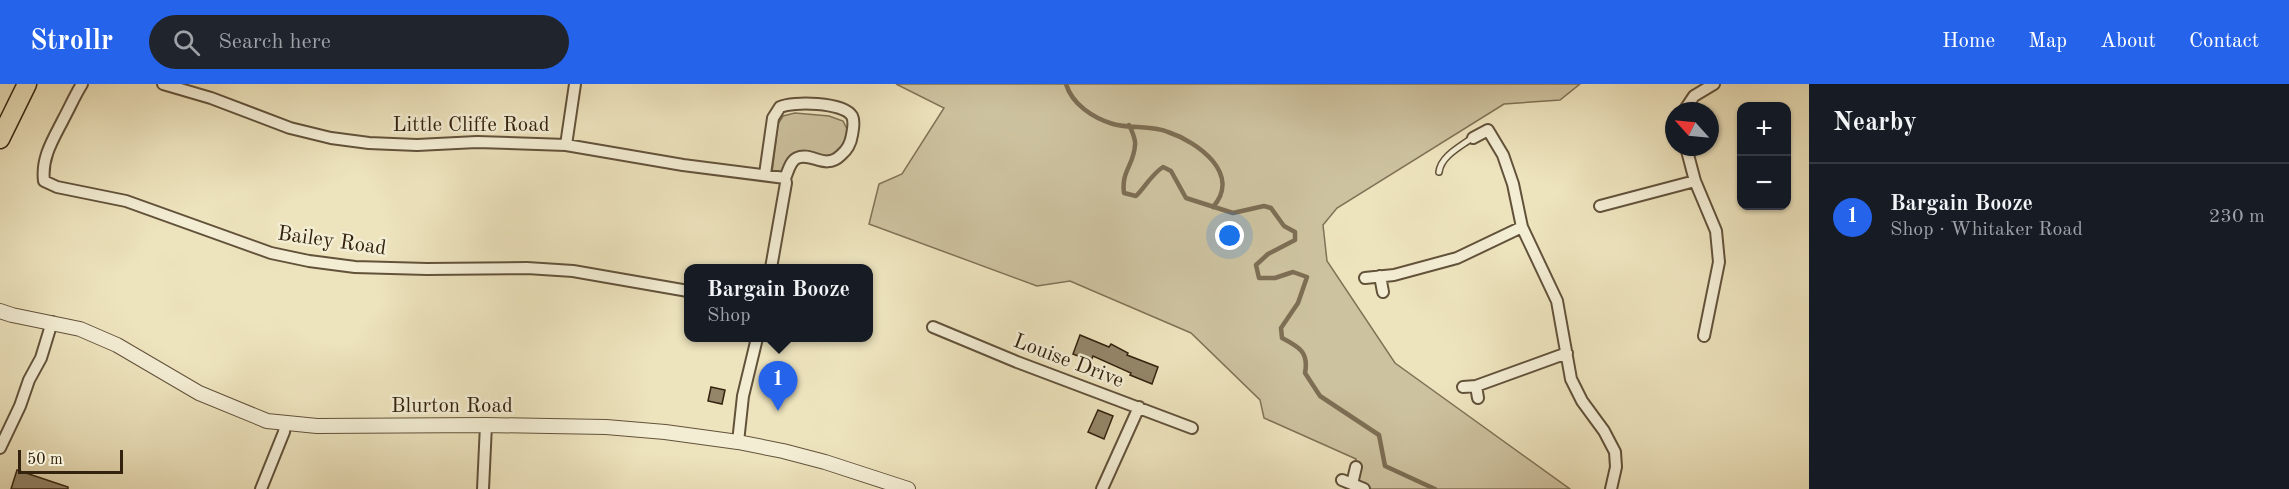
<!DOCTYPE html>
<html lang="en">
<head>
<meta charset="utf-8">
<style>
  :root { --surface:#171b24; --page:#20242c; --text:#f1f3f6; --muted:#9ea1a6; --line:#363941; --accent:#2563eb }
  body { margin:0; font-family:"Old Standard TT",serif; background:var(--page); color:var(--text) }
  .controls { position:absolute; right:18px; top:18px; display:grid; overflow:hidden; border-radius:12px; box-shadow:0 2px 4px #0004 }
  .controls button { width:54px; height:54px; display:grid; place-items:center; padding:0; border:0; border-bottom:2px solid var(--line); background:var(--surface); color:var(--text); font:30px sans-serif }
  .compass { position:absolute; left:1665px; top:18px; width:54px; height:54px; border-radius:50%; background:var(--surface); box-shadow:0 2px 4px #0004; rotate:297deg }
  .scale { position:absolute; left:18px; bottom:15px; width:105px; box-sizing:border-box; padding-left:6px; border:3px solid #33220e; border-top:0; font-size:16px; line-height:21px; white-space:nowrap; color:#33220e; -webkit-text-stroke:4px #f3edd4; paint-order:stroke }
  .you { position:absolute; left:1230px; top:152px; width:21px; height:21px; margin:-15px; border:4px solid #fff; border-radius:50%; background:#1a73e8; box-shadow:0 0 0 9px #1a73e833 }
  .badge { display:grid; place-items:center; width:39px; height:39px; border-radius:50%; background:var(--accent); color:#fff; font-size:20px; font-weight:700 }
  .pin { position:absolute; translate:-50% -50px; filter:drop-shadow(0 2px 3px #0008) }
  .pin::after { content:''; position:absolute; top:32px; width:21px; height:18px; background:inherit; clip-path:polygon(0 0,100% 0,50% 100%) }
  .popup { position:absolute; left:684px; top:180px; width:189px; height:78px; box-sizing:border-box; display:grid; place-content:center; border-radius:12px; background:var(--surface); filter:drop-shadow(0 2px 4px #0005); font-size:20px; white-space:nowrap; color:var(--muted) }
  .popup b { font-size:22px; color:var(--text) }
  .popup::after { content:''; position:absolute; left:50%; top:100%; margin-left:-12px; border:12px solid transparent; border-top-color:var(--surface) }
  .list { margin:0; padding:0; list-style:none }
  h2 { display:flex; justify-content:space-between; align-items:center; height:78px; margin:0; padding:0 24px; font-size:26px }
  h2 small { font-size:20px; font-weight:400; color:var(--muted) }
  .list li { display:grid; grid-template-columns:39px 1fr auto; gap:18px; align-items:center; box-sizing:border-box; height:108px; padding:0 24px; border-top:2px solid var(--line) }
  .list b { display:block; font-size:22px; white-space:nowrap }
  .list p { margin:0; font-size:20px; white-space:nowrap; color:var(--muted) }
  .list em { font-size:20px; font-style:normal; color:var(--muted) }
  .icon { flex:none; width:33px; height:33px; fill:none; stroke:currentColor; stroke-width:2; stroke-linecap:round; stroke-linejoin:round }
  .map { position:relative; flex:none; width:1809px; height:405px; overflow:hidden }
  header { display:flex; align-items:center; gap:36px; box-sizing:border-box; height:84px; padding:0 30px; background:var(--accent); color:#fff }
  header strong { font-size:28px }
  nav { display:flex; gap:33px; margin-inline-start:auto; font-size:21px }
  .search { width:420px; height:54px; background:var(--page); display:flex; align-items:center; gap:15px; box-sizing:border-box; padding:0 21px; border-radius:33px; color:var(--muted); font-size:22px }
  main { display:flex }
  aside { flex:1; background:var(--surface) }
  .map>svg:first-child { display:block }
  .green { fill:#cdc29f; stroke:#807256; stroke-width:1.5 }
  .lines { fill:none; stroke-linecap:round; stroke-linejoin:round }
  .stream { stroke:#7d6e54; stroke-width:4.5 }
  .building { fill:#948669; stroke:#33220e; stroke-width:1.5 }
  .service-casing { stroke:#62523a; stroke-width:8 }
  .minor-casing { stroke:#62523a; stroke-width:14 }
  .tertiary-casing { stroke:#62523a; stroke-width:16 }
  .primary-casing { stroke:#33220e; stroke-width:21 }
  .service { stroke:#f3edd4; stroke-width:5 }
  .minor { stroke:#f3edd4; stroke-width:10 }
  .tertiary { stroke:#f3edd4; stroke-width:14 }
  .primary { stroke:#ede3bd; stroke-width:18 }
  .labels { text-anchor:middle; stroke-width:5; stroke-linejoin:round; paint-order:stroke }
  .street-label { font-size:21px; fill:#33220e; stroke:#f3edd4 }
</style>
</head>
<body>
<header>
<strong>Strollr</strong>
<div class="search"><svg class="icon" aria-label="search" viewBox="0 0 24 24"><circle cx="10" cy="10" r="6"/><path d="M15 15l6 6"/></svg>Search here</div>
<nav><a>Home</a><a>Map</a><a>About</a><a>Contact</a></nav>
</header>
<main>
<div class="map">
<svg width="1809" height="405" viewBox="0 0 1809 405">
  <rect width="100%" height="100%" fill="#ede3bd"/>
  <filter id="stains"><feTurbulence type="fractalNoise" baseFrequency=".00333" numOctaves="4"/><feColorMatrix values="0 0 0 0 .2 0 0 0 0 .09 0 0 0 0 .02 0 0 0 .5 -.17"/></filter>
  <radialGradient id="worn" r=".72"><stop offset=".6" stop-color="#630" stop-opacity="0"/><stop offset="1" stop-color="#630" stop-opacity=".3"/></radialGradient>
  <path class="green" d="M896,0H1580L1560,16L1504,20L1337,124L1323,141L1327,177L1395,279L1570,405H1352L1346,403L1356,375L1264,334L1260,316L1191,249L1070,197L1037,202L869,140L879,100L902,90L944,24Z
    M795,29L829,32L843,37L847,45C845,59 841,65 832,74L803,71L783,89H772L778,40L783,32Z"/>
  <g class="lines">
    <path class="stream" d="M1066,0C1072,20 1093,34 1113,40C1130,45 1151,41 1168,48C1198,58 1242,90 1213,123
      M1129,41C1132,47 1136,55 1135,61C1134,81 1121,87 1124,109L1136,112C1146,102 1151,91 1163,83L1171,87L1186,114L1233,129L1264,122L1271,124L1284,142L1295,148V156L1268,170L1256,181L1259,194H1275L1293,188L1307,193L1298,219L1281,244L1282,254C1299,263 1309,268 1305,289L1320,312L1379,351L1385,382L1435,405"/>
  </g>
  <path class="building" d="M1080,251L1109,263L1111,260L1128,269L1127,271L1158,283L1152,300L1130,291L1131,289L1093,272L1091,277L1073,270Z
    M711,303L725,306L722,320L708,317Z
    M1098,326L1113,332L1104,355L1088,348Z
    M17,386L68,403V405H11Z"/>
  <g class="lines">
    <defs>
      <path id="service" d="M1439,88C1441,72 1460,63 1472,54"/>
      <path id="minor" d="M82,0C75,11 70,23 64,34C54,54 41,73 44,97L57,103L126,117L271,169L309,177L355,183L427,185L527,184L573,187L688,207
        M163,0L211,14L290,44L331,54L369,59L417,61L477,58L566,61L683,81L785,94
        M1684,27L1694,12L1714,0
        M1473,54L1488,46L1503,71L1513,100L1522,143L1557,217L1571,295L1582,317L1604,347L1615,368L1616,383L1611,405
        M566,61L575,0
        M1686,63L1695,97L1716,147L1719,178L1704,252
        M765,90L773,34L780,23C793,17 843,18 852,32C855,38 853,45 852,51C851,58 847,66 841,71C825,87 811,67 797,74C790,77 788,88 785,94
        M1600,122L1695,97
        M771,184L786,99L785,94
        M1380,192L1383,208
        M1365,194L1394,191L1457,174L1522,143
        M933,243L1017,278L1192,344
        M1476,302L1478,314
        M1463,303L1476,302L1567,269
        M738,358L743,312L757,254
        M0,364L20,322L29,296L41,274L52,238
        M1342,396L1364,405
        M1352,400L1356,383
        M261,405L284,348L285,339
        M483,405L486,341
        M1102,405L1139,323"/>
      <path id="tertiary" d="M0,227L12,231L80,245L117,261L199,309L267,337L317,342L486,341L606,343L665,348L738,358L783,367L825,378L908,405"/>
      <path id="primary" d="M0,55L27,0"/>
    </defs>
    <use href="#service" class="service-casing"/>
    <use href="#minor" class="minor-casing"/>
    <use href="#tertiary" class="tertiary-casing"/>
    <use href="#primary" class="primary-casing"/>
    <use href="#service" class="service"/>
    <use href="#minor" class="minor"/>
    <use href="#tertiary" class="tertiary"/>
    <use href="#primary" class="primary"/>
  </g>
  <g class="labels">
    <g class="street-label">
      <text x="471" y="47">Little Cliffe Road</text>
      <text transform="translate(332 156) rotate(8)" y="7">Bailey Road</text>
      <text transform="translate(1069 276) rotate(21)" y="7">Louise Drive</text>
      <text x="452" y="328">Blurton Road</text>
    </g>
  </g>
  <rect width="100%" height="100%" filter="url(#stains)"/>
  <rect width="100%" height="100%" fill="url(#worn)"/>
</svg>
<div class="controls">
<button>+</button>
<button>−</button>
</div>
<svg class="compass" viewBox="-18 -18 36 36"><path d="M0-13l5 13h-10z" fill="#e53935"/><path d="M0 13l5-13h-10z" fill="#9ea1a6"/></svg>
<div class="scale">50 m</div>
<div class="you"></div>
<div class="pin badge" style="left:778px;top:327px">1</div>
<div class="popup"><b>Bargain Booze</b>Shop</div>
</div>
<aside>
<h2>Nearby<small></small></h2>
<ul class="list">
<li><span class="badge">1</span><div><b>Bargain Booze</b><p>Shop · Whitaker Road</p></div><em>230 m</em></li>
</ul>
</aside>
</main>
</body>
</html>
